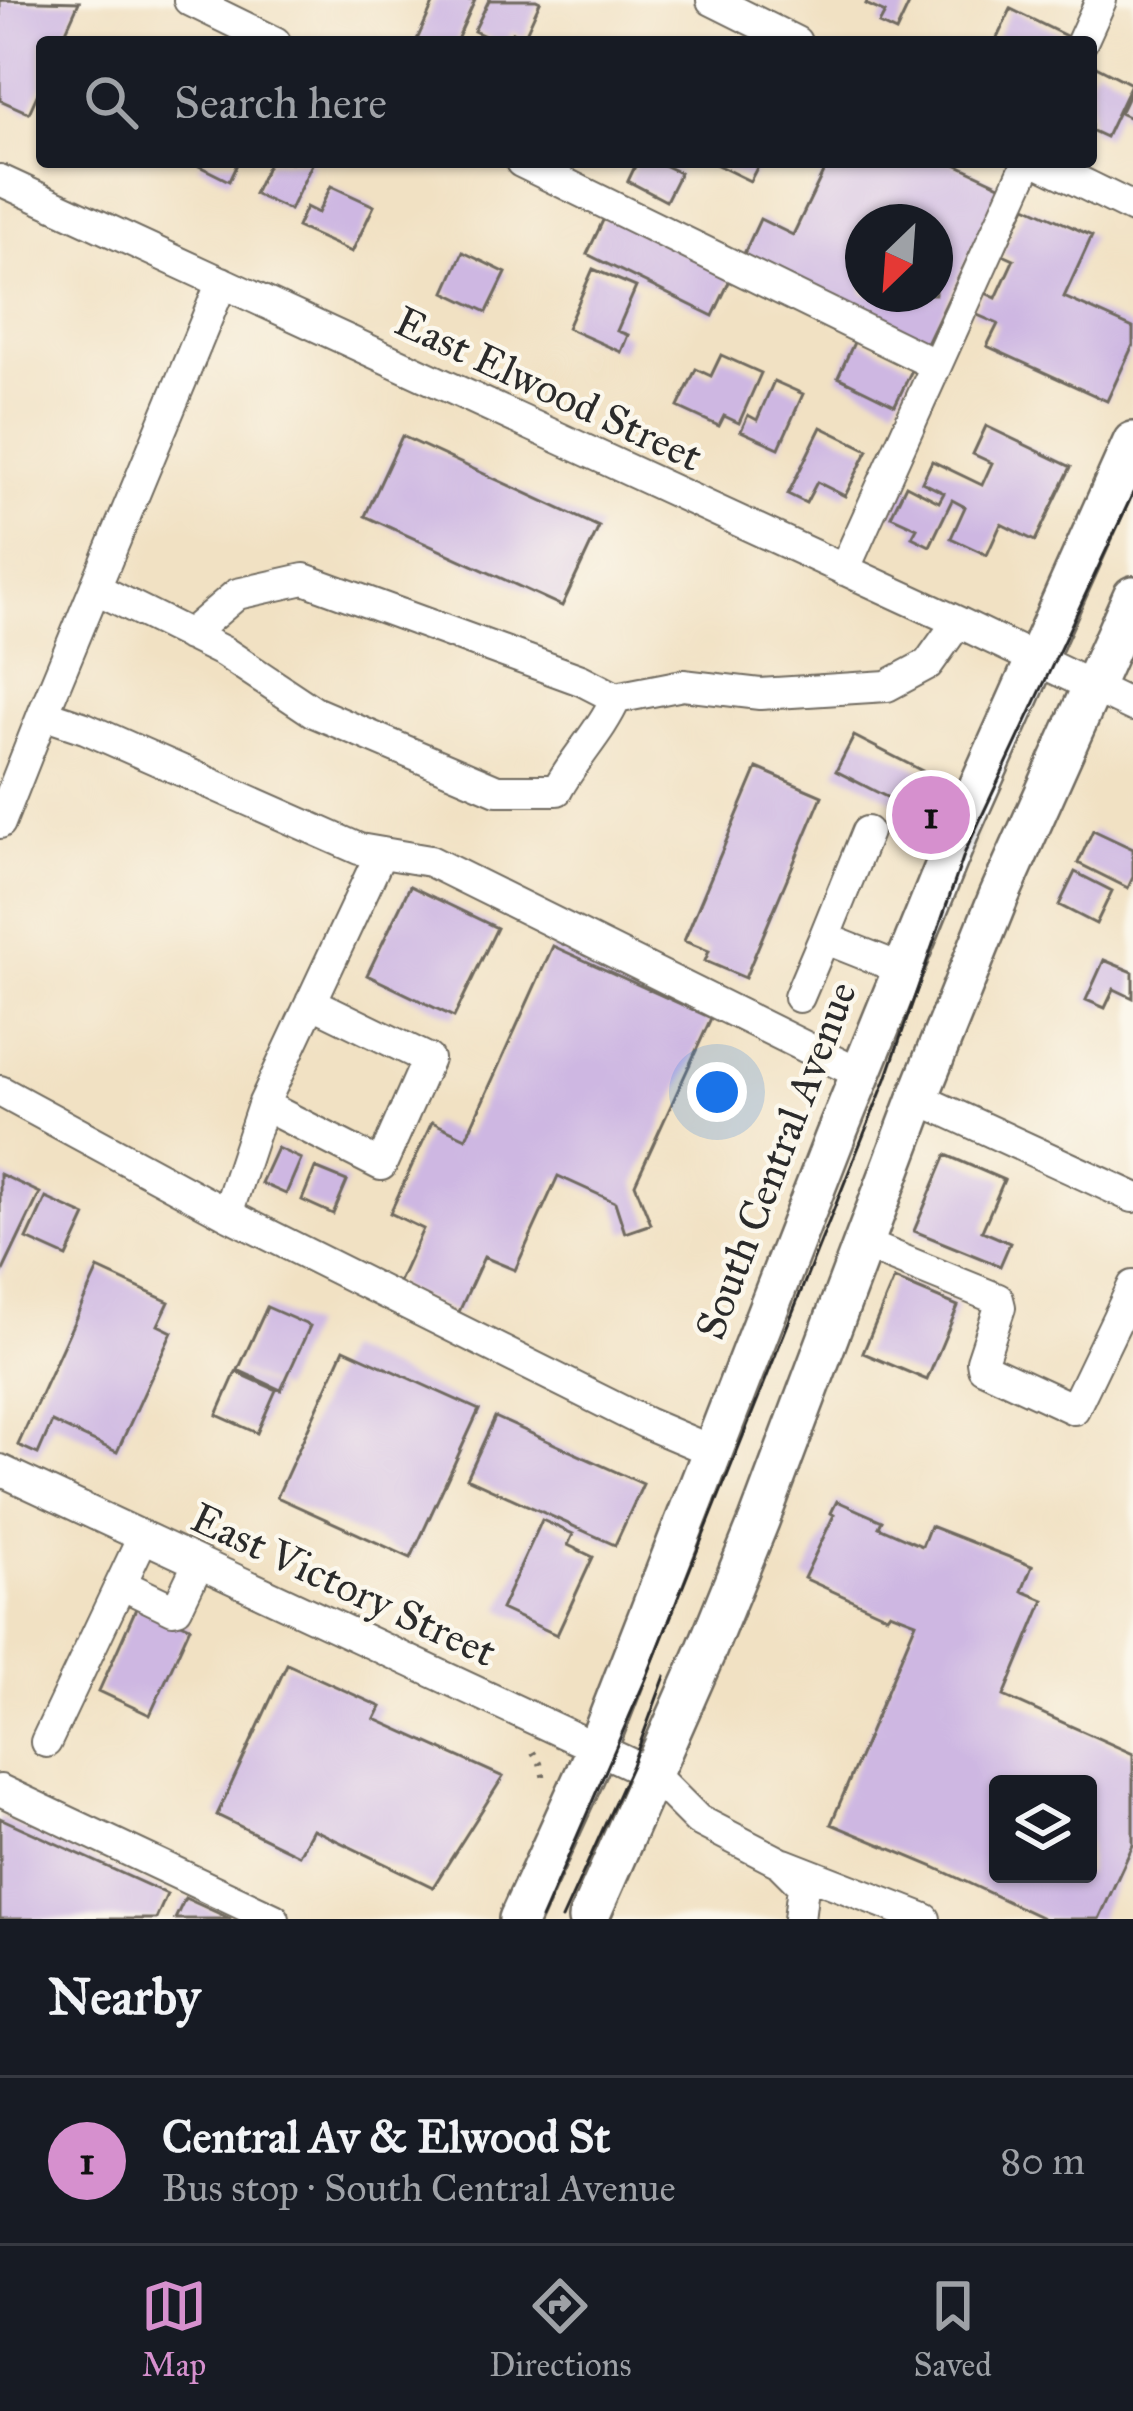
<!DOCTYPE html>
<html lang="en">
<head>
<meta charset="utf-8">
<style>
  :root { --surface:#171b24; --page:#242831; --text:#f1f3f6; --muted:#9ea1a6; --line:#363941; --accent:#d690ce }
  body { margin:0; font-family:"IM FELL Great Primer",serif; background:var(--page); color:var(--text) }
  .controls { position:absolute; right:36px; bottom:36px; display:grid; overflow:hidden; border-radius:12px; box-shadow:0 3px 9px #0004 }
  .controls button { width:108px; height:108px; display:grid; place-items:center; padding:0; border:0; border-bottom:3px solid var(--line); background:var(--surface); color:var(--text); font:60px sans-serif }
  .compass { position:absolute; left:845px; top:204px; width:108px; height:108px; border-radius:50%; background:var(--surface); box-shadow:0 3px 9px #0004; rotate:205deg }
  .you { position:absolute; left:717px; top:1092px; width:42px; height:42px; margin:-30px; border:9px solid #fff; border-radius:50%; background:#1a73e8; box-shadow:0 0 0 18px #1a73e833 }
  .badge { display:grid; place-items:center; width:78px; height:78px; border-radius:50%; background:var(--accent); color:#111; font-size:39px; font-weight:700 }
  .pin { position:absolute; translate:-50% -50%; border:6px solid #fff; box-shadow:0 3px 12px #0006 }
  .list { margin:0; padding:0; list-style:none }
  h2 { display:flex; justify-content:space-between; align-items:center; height:156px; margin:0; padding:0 48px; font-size:51px }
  h2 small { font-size:39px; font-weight:400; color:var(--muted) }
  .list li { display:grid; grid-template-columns:78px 1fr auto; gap:36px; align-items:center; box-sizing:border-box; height:168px; padding:0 48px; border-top:3px solid var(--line) }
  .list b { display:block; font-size:45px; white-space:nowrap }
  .list p { margin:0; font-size:39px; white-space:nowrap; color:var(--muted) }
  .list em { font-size:39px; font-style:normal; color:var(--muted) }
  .icon { flex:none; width:66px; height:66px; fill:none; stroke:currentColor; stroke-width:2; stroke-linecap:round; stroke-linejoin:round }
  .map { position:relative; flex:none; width:1133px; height:1919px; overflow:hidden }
  .search { position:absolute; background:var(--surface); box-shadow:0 3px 9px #0004; left:36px; right:36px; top:36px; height:132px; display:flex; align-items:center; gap:30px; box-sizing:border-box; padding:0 42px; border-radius:12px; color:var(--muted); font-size:45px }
  .sheet { height:324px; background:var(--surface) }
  nav { display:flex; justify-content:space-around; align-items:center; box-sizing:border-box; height:168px; border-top:3px solid var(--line); background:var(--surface); font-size:33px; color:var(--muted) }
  nav a { display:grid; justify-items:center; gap:6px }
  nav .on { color:var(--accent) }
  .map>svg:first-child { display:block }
  .building { fill:#ceb7e2; fill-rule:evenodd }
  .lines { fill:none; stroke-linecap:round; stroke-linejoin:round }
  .minor-casing { stroke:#706b60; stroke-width:34 }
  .major-casing { stroke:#706b60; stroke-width:44 }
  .path { stroke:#706b60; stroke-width:6; stroke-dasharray:3 9; stroke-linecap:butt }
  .minor { stroke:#fff; stroke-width:30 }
  .major { stroke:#fff; stroke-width:39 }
  .tram { stroke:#2b2b2b; stroke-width:3 }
  .labels { text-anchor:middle; stroke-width:9; stroke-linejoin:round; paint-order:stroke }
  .street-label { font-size:42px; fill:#2b2b2b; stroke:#fbf7ec }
</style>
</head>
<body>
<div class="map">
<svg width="1133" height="1919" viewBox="0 0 1133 1919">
  <rect width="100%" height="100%" fill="#fbf7ec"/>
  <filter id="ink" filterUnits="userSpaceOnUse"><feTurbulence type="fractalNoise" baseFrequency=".00833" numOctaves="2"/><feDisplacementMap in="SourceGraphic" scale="24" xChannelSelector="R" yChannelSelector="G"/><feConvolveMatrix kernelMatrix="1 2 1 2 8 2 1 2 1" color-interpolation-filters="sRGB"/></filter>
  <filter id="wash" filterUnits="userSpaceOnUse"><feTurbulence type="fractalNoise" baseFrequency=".004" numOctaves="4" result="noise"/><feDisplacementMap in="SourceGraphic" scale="48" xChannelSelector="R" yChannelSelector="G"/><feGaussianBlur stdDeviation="2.7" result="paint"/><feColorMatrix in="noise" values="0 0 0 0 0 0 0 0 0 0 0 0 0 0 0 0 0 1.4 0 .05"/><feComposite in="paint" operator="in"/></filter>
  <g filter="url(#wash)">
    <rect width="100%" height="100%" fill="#f1e1c3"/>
    <g id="blocks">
      <path class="building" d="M0,0L79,2L61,42H42V84L29,113L0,100Z
        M435,0H475L456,42H416Z
        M489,0H536L540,2L524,37L512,32L507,42H498L474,31Z
        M868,0H911L896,32L879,24L885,13L866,4Z
        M1011,9L1066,36L1063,42H995Z
        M1096,66L1131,84L1106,137L1091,130V76Z
        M1133,86V119L1120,113Z
        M200,162H238L229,181L199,166Z
        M269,162H313L290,210L254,194Z
        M637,162H657L680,173L666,201L628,181Z
        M711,162H760L750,181Z
        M828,162H951L1002,186L926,346L742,258L760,219L793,235ZM863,222H935V294H863Z
        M331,186L374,206L352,252L297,227L306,207L318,213Z
        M1026,206L1092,236L1064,297L1133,328V345L1107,401L987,346L998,324L973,313L983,292L996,298L1014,259L1003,254Z
        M606,214L732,276L713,316L587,254Z
        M463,252L506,273L487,312L445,292Z
        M593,269L636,287L617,331L628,335L621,352L567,328Z
        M856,338L914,366L895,405L838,377Z
        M721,355L761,373L739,423L724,416L719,426L678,407L696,369L711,376Z
        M774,381L803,394L779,448L741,431L748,415L757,420Z
        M986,426L1071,467L1035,541L1001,524L987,555L951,538L965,507L952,500L930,546L912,537L917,528L891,516L906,485L939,502L944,493L922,482L932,461L982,485L992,463L973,454Z
        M821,427L868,450L845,496L817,482L806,503L788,494Z
        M402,436L599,527L562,606L365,516Z
        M854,736L928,774L910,809L836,771Z
        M757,768L822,796L745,978L705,961L709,951L684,941Z
        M1093,830L1133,849V877L1128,888L1078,863Z
        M1075,872L1112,891L1096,924L1059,905Z
        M410,886L497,928L454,1017L367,975Z
        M553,946L711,1018L635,1184L651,1224L625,1233L615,1202L558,1176L515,1270L484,1257L458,1314L397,1286L423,1229L390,1213L432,1122L466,1138Z
        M1104,960L1133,972V998L1114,989L1105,1008L1086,1000Z
        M277,1148L301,1159L286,1194L261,1183Z
        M946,1155L1004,1180L982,1231L1010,1243L1000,1266L914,1231Z
        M315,1168L347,1181L333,1214L302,1200Z
        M0,1174L40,1193L0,1277Z
        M46,1198L86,1216L67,1257L27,1239Z
        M98,1269L169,1302L158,1325L172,1332L117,1452L52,1422L38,1454L18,1445Z
        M894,1279L958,1306L927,1380L863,1353Z
        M267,1307L310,1326L281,1390L238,1370Z
        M344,1349L479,1410L411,1558L277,1497Z
        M236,1372L276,1390L257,1433L217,1415Z
        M495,1417L643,1484L615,1545L467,1478Z
        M837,1501L882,1521L879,1527L922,1546L930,1526L1032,1566L1022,1591L1044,1600L1004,1696L1133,1754V1845L1099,1919H1045L934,1867L831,1824L916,1622L890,1612L887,1616L804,1578L834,1515L831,1513ZM998,1784H1088V1874H998Z
        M542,1520L573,1534L568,1545L593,1557L557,1635L501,1609Z
        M138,1604L190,1627L150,1715L99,1691Z
        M287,1664L381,1707L375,1719L503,1777L433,1887L313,1829L299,1855L217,1815Z
        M0,1818L167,1894L156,1919H0Z
        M185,1898L231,1919H175Z"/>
    </g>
  </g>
  <g filter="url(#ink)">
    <use href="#blocks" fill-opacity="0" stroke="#706b60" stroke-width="3"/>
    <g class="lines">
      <defs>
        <path id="minor" d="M189,0L275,42
          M712,0L796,42
          M1082,42L1101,0
          M521,162L936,365
          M1039,162L1133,208
          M0,180L958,622L1133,706
          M844,570L1028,162
          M95,588L224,652L314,712L497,790H557C575,757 601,732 616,698L581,680L304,579L237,594L189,635
          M616,698L683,685L760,694L887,686L928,664L958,622
          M43,714L222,282
          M0,823L43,714L85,728L359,849L430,861L860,1074
          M824,938L867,832
          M799,997L824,938L902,969
          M0,1091L227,1214L263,1105L381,853
          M918,1098L1133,1197
          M263,1105L381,1165L428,1059L311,1002
          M227,1214L646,1423L712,1451
          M863,1244L998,1299L1000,1307L982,1361L983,1367L1074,1409L1133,1286
          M0,1470L652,1774L698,1820L779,1862L803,1886L799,1919
          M121,1584L173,1609L177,1608L198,1564
          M46,1742L143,1537
          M0,1790L274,1919
          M784,1864L925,1919"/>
        <path id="major" d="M519,1919L597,1748L835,1137L961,827L1133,442
          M588,1919L706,1651L759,1521L918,1098L999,896L1133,596"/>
      </defs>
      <use href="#minor" class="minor-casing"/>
      <use href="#major" class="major-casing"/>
      <path class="path" d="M533,1752L540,1763L544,1779"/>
      <use href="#minor" class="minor"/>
      <use href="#major" class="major"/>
      <path class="tram" d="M541,1919L647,1676L886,1079L965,852L1133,493
        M562,1919L632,1765L665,1676"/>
    </g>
  </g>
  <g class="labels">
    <g class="street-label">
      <text transform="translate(549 388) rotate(25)" y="15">East Elwood Street</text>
      <text transform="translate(775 1160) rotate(-69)" y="15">South Central Avenue</text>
      <text transform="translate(344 1584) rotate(25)" y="15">East Victory Street</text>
    </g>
  </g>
</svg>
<div class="controls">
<button><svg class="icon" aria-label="layers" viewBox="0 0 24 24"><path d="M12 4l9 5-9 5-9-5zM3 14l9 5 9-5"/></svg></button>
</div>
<svg class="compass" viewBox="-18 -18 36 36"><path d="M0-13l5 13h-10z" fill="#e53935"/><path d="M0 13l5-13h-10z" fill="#9ea1a6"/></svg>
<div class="you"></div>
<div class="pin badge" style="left:931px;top:815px">1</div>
<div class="search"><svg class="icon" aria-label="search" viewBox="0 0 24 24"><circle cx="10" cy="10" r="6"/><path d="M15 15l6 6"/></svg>Search here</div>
</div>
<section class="sheet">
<h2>Nearby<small></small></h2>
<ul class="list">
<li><span class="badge">1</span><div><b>Central Av &amp; Elwood St</b><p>Bus stop · South Central Avenue</p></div><em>80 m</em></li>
</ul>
</section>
<nav>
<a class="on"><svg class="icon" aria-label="map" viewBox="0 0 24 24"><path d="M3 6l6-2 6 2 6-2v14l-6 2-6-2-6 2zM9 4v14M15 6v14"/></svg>Map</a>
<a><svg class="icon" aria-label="directions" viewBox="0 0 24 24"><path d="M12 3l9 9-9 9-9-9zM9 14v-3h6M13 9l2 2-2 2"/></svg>Directions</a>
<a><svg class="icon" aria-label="saved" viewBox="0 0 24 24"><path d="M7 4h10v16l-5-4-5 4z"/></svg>Saved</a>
</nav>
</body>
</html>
